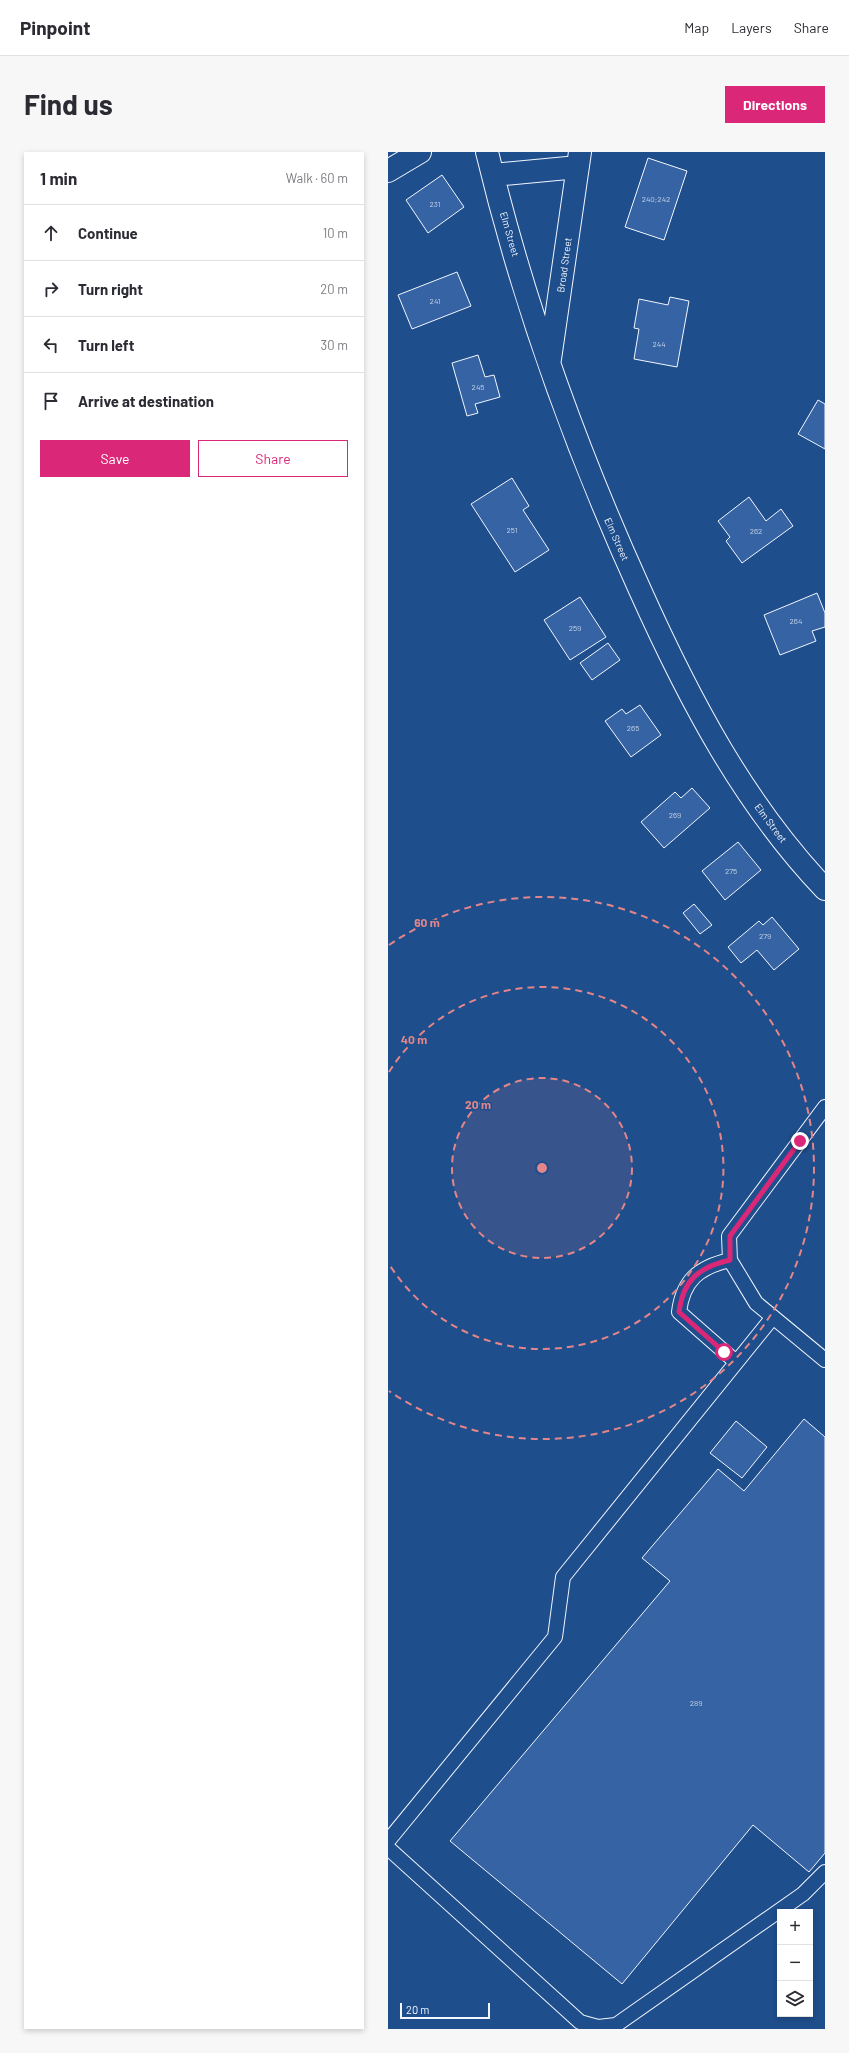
<!DOCTYPE html>
<html lang="en">
<head>
<meta charset="utf-8">
<style>
  :root { --surface:#fff; --page:#f7f7f7; --text:#2b2b33; --muted:#7c7c81; --line:#e1e1e2; --accent:#db2777 }
  body { margin:0; font-family:Barlow,sans-serif; background:var(--page); color:var(--text) }
  .controls { position:absolute; right:12px; bottom:12px; display:grid; overflow:hidden; border-radius:0px; box-shadow:0 2px 6px #0003 }
  .controls button { width:36px; height:36px; display:grid; place-items:center; padding:0; border:0; border-bottom:1px solid var(--line); background:var(--surface); color:var(--text); font:20px sans-serif }
  .scale { position:absolute; left:12px; bottom:10px; width:90px; box-sizing:border-box; padding-left:4px; border:2px solid #f2f6ff; border-top:0; font-size:11px; line-height:14px; white-space:nowrap; color:#f2f6ff; -webkit-text-stroke:3px #1f4e8c; paint-order:stroke }
  .stop { position:absolute; width:12px; height:12px; margin:-9px; border:3px solid #db2777; border-radius:50%; background:#fff }
  .stop.end { background:#db2777; border-color:#fff; box-shadow:0 1px 4px #0008 }
  .list { margin:0; padding:0; list-style:none }
  h2 { display:flex; justify-content:space-between; align-items:center; height:52px; margin:0; padding:0 16px; font-size:17px }
  h2 small { font-size:13px; font-weight:400; color:var(--muted) }
  .list li { display:grid; grid-template-columns:26px 1fr auto; gap:12px; align-items:center; box-sizing:border-box; height:56px; padding:0 16px; border-top:1px solid var(--line) }
  .list b { display:block; font-size:15px; white-space:nowrap }
  .list em { font-size:13px; font-style:normal; color:var(--muted) }
  .actions { display:flex; gap:8px; padding:12px 16px }
  .actions a { flex:1; padding:9px 0; border:1px solid var(--accent); border-radius:0px; text-align:center; font-size:14px; color:var(--accent) }
  .actions .main { background:var(--accent); color:#fff }
  .icon { flex:none; width:22px; height:22px; fill:none; stroke:currentColor; stroke-width:2; stroke-linecap:round; stroke-linejoin:round }
  .map { position:relative; flex:none; width:437px; height:1877px; overflow:hidden; border-radius:0px }
  header { display:flex; align-items:center; gap:24px; box-sizing:border-box; height:56px; padding:0 20px; background:var(--surface); border-bottom:1px solid var(--line) }
  header strong { font-size:19px }
  nav { display:flex; gap:22px; margin-inline-start:auto; font-size:14px }
  .intro { display:flex; align-items:center; justify-content:space-between; box-sizing:border-box; height:96px; padding:0 24px }
  h1 { margin:0; font-size:28px }
  .button { padding:10px 18px; border-radius:0px; background:var(--accent); color:#fff; font-size:14px; font-weight:700 }
  main { display:flex; gap:24px; padding:0 24px }
  aside { flex:1; background:var(--surface); border-radius:0px; box-shadow:0 2px 6px #0003 }
  .map>svg:first-child { display:block }
  .building { fill:#3563a3; stroke:#f2f6ff }
  .lines { fill:none; stroke-linecap:round; stroke-linejoin:round }
  .service-casing { stroke:#f2f6ff; stroke-width:16 }
  .minor-casing { stroke:#f2f6ff; stroke-width:24 }
  .tertiary-casing { stroke:#f2f6ff; stroke-width:24 }
  .service { stroke:#1f4e8c; stroke-width:14 }
  .minor { stroke:#1f4e8c; stroke-width:22 }
  .tertiary { stroke:#1f4e8c; stroke-width:22 }
  .route { stroke:#db2777; stroke-width:5 }
  .ring { fill:none; stroke:#e38589; stroke-width:2; stroke-dasharray:7 5 }
  .labels { text-anchor:middle; stroke-width:3; stroke-linejoin:round; paint-order:stroke }
  .number-label { font-size:8px; fill:#c3d1e8 }
  .street-label { font-size:10px; fill:#f2f6ff; stroke:#1f4e8c }
  .centre { fill:#e38589; stroke:#1f4e8c; stroke-width:2 }
  .ring-label { font-size:12px; text-anchor:middle; font-weight:bold; fill:#e38589; stroke:#1f4e8c; stroke-width:3; stroke-linejoin:round; paint-order:stroke }
</style>
</head>
<body>
<header>
<strong>Pinpoint</strong>
<nav><a>Map</a><a>Layers</a><a>Share</a></nav>
</header>
<div class="intro"><h1>Find us</h1><a class="button">Directions</a></div>
<main>
<aside>
<h2>1 min<small>Walk · 60 m</small></h2>
<ul class="list">
<li><svg class="icon" aria-label="ahead" viewBox="0 0 24 24"><path d="M12 20V5M6 11l6-6 6 6"/></svg><div><b>Continue</b></div><em>10 m</em></li>
<li><svg class="icon" aria-label="right" viewBox="0 0 24 24"><path d="M7 20v-9h11M14 6l5 5-5 5"/></svg><div><b>Turn right</b></div><em>20 m</em></li>
<li><svg class="icon" aria-label="left" viewBox="0 0 24 24"><path d="M17 20v-9H6M10 6l-5 5 5 5"/></svg><div><b>Turn left</b></div><em>30 m</em></li>
<li><svg class="icon" aria-label="arrive" viewBox="0 0 24 24"><path d="M6 21V4h12l-3 4 3 4H6"/></svg><div><b>Arrive at destination</b></div></li>
</ul>
<div class="actions"><a class="main">Save</a><a>Share</a></div>
</aside>
<div class="map">
<svg width="437" height="1877" viewBox="0 0 437 1877">
  <rect width="100%" height="100%" fill="#1f4e8c"/>
  <path class="building" d="M260,6L299,19L276,88L237,75Z
    M54,23L76,55L40,81L18,48Z
    M69,120L83,154L24,177L10,143Z
    M282,145L301,149L289,215L246,207L251,177L246,176L251,147L280,153Z
    M90,203L97,225L106,223L112,245L87,252L90,261L79,264L64,211Z
    M430,248L437,252V297L410,282Z
    M124,326L141,354L135,358L161,398L127,420L83,352Z
    M361,345L378,369L393,357L405,374L354,411L338,389L342,385L330,369Z
    M429,441L437,461V475L424,479L428,489L392,503L376,463Z
    M192,445L218,485L182,508L156,468Z
    M220,491L232,508L204,528L192,511Z
    M252,553L273,583L243,605L217,569L234,557L238,562Z
    M304,636L322,656L276,696L253,670L287,640L293,646Z
    M350,690L373,718L337,748L314,719Z
    M306,752L324,773L312,782L295,761Z
    M384,765L411,797L386,818L369,798L353,811L340,795L371,769L375,773Z
    M416,1267L437,1285V1701L421,1720L365,1673L234,1832L62,1689L282,1429L254,1406L330,1317L356,1339Z
    M348,1269L379,1295L354,1326L322,1301Z"/>
  <g class="lines">
    <defs>
      <path id="service" d="M437,955L341,1084L342,1108L368,1151L437,1208
        M342,1108C311,1115 295,1128 291,1160L348,1210
        M0,1689L167,1485L175,1425L385,1165
        M0,1696L192,1870L210,1875L228,1873L415,1742L437,1720"/>
      <path id="minor" d="M0,19L32,0"/>
      <path id="tertiary" d="M99,0C135,150 188,297 252,438C300,545 355,651 437,737
        M105,23L190,15
        M162,207L192,0"/>
    </defs>
    <use href="#service" class="service-casing"/>
    <use href="#minor" class="minor-casing"/>
    <use href="#tertiary" class="tertiary-casing"/>
    <use href="#service" class="service"/>
    <use href="#minor" class="minor"/>
    <use href="#tertiary" class="tertiary"/>
  </g>
  <g class="lines">
    <path class="route" d="M336,1200L291,1160C295,1128 311,1115 342,1108V1084L412,989"/>
  </g>
  <circle cx="154" cy="1016" r="90" fill="#e38589" fill-opacity=".12"/>
  <g class="ring">
    <circle cx="154" cy="1016" r="90"/>
    <path d="M1 920A181 181 0 1 1 1 1112"/>
    <path d="M1 793A271 271 0 1 1 1 1239"/>
  </g>
  <g class="labels">
    <g class="number-label">
      <text x="268" y="50">240;242</text>
      <text x="47" y="55">231</text>
      <text x="47" y="152">241</text>
      <text x="271" y="195">244</text>
      <text x="90" y="238">245</text>
      <text x="124" y="381">251</text>
      <text x="368" y="382">262</text>
      <text x="408" y="472">264</text>
      <text x="187" y="479">259</text>
      <text x="245" y="579">265</text>
      <text x="287" y="666">269</text>
      <text x="343" y="722">275</text>
      <text x="377" y="787">279</text>
      <text x="308" y="1554">289</text>
    </g>
    <g class="street-label">
      <text transform="translate(122 82) rotate(74)" y="4">Elm Street</text>
      <text transform="translate(176 113) rotate(-82)" y="4">Broad Street</text>
      <text transform="translate(229 387) rotate(66)" y="4">Elm Street</text>
      <text transform="translate(383 671) rotate(53)" y="4">Elm Street</text>
    </g>
  </g>
  <circle cx="154" cy="1016" r="6" class="centre"/>
  <g class="ring-label">
    <text x="39" y="775">60 m</text>
    <text x="26" y="892">40 m</text>
    <text x="90" y="957">20 m</text>
  </g>
</svg>
<div class="controls">
<button>+</button>
<button>−</button>
<button><svg class="icon" aria-label="layers" viewBox="0 0 24 24"><path d="M12 4l9 5-9 5-9-5zM3 14l9 5 9-5"/></svg></button>
</div>
<div class="scale">20 m</div>
<div class="stop" style="left:336px;top:1200px"></div>
<div class="stop end" style="left:412px;top:989px"></div>
</div>
</main>
</body>
</html>
